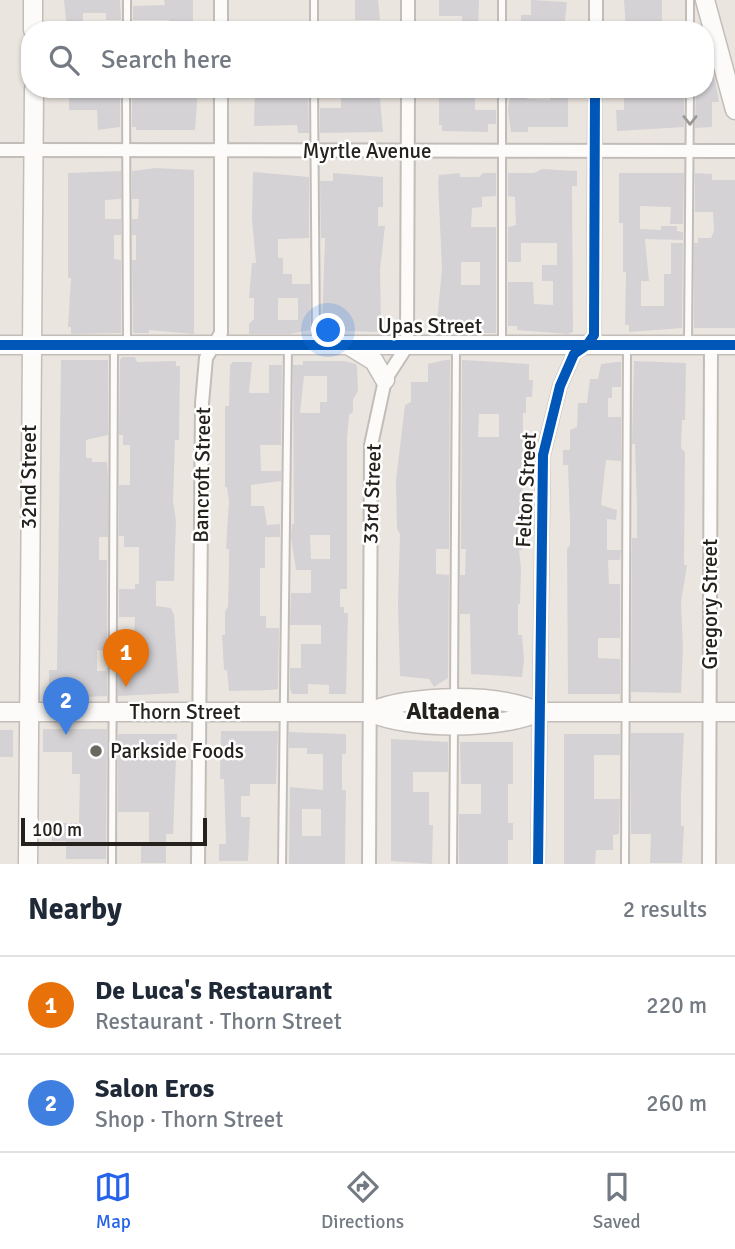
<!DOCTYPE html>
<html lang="en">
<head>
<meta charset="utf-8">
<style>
  :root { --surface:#fff; --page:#f2f2f3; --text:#1f2937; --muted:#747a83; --line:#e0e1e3; --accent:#2563eb }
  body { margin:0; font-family:Signika,sans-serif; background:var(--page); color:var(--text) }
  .scale { position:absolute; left:21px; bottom:18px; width:186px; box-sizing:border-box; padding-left:7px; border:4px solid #25211c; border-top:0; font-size:19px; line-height:24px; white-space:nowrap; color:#25211c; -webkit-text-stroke:5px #fff; paint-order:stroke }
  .you { position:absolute; left:329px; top:331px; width:24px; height:24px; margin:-18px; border:5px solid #fff; border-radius:50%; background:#1a73e8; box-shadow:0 0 0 10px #1a73e833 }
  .badge { display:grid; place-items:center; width:46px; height:46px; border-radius:50%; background:var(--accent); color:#fff; font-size:23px; font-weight:700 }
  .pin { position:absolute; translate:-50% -58px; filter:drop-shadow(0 2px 4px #0008) }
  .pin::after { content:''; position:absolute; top:37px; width:24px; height:21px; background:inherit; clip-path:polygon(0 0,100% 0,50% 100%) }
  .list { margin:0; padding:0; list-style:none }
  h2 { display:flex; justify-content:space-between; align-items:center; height:91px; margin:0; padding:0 28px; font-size:30px }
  h2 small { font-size:23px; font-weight:400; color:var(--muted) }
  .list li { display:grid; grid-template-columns:46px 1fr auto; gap:21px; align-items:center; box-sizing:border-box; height:98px; padding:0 28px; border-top:2px solid var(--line) }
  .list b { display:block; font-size:26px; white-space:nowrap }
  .list p { margin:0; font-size:23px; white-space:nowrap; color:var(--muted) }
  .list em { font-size:23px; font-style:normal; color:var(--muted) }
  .icon { flex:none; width:38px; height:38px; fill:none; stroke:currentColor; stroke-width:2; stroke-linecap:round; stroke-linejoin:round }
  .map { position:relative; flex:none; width:735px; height:864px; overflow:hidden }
  .search { position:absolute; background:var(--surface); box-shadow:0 2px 5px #0004; left:21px; right:21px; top:21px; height:77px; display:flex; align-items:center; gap:18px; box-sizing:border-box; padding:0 24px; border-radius:28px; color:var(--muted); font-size:26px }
  .sheet { height:287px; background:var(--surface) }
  nav { display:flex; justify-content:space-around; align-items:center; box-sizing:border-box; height:98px; border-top:2px solid var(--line); background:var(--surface); font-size:19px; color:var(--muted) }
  nav a { display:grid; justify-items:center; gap:4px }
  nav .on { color:var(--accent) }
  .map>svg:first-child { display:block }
  .building { fill:#d5d2d5; fill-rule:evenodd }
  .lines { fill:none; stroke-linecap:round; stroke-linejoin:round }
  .lane-casing { stroke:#c2bdb8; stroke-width:10 }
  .street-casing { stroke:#c2bdb8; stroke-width:16 }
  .secondary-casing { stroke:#c2bdb8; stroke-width:21 }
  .lane { stroke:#fcfbfa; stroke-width:6 }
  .street { stroke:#fcfbfa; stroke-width:12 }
  .secondary { stroke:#fcfbfa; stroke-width:18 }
  .cycleway-casing { stroke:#fff; stroke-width:15 }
  .cycleway { stroke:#0057b8; stroke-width:10 }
  .oneway { stroke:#9b9996 }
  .poi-dot { fill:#6a6660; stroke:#fff; stroke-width:2.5 }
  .labels { text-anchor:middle; stroke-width:5; stroke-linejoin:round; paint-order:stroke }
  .street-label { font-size:21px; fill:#25211c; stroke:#fff }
  .poi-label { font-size:21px; fill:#25211c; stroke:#fff; text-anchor:start }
  .quarter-label { font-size:24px; font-weight:bold; fill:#25211c; stroke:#fff }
</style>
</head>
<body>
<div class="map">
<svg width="735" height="864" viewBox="0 0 735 864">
  <rect width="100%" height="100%" fill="#ebe5df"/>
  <path class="building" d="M64,0H120L121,20H106V13H83V30H67Z
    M164,0H193V30H169V20H133V6L165,5Z
    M355,0H378L380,20H355Z
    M439,0H479L478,30H462V16H439Z
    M531,0L567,2L564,30H521V15H531Z
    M624,0H662V30H626Z
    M705,57H708L715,81L719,102H712V127L695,128L696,93L705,89Z
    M69,89H92V92L120,89V127L98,130L97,110H69Z
    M132,89H198L195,130H136V127H132Z
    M255,89H308L309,133H298L297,125L254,126Z
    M341,89H379L383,132L320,133V108H341Z
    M439,89H475V110H496V124H488V132L442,131V125H439Z
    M511,89H527V99L550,100L551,89H568V127H528V132H511L508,110Z
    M624,89H666V93H684V127L617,131L616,110H624Z
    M156,168L194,170V334L149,330V333H133L132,260H136V235H132V219H138L139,199H132V171Z
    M542,169L577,171V186H572L573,332L568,334L517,330V326H508V282H533L534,304L553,305V281H542V265H557V243H521V262H508V227L516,225L515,197L508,196V173H534Z
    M121,171V199L105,200V219H121V235H114V259L121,260V333L71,334V327H68L71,278H68V173Z
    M253,172L309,177V238L278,239V258H283V274H292V284H310V330L290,334H249V324L254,319V298H249L252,263H256L252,219ZM278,298H298V320H278Z
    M333,173L383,177V207H378V226H385L380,270L381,324H378V332L322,330L325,238H321L320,181H333Z
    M460,173V177H479L483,173H496V196L482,197V207L472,208L471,227H496V333H480V329L436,332L442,269L438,181L439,175ZM461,262H480V285H461Z
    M619,173H684L683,224H670L671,207L640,206V229L661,230V226H677V231L683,232V240L645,239L649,281H641V306H664V274H671V243H683L682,328L629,332V325H625L626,272H623V223H619Z
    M695,173L712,174V180H735V328H694V243H698V238H711L714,231L713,212H695Z
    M122,357H135L137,362L176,361V366H180L179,440H175L173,501L176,521L174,581H156V606L171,608L174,615L179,693L118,696V671H121L119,641H134L135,617H119V589H135V584H139V547H124V536H119V485H130V445H123V435H119L120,360Z
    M61,360H108V435L86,440V458H92V462H107L108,477V537H99V560H107V651L97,650V671H107V696L83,697V686H49V670H57Z
    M445,360H450L449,549H436V574L449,575L448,678L434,687L429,679L400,676L398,602L400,534L397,529L396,480L405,405L411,402V382H428V364Z
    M462,360L529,364V380H533L532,397H526V413H523L522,550H519L521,568L520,604H518V635H522L524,659L522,677L471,674L470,614H460V575H465L466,549H461ZM479,414H499V437H478Z
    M303,361H344L356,364L357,367L358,391L353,400V412L349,415L347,439V589H340V607H344V613H348L346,694H329V685L308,684V694H292L290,689V668H301V644H321V625H290L291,593H311V570H296L291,537L292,524H294L293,365H303ZM304,376H327V402H320V413H300ZM310,535H330V559H311Z
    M634,361L686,363L685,420H682L681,448L685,452L684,565H687L681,602L683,648L681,693L631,692L632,538H637V509L635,444H632Z
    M233,362H252L249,393H269V365H282L281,445H260L261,471H281V481L251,485V506H264L267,525L280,524V537H265V568H260V616H266V628H279L278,689L269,690L229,691L227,670H224L222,635H225V612L228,606L229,567V549H226L229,501L227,487H225V406H229L230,365Z
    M617,362H621V387H612V398H608V417H621V461L606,460L601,505L617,510L616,520L607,519V550H621L620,560H608L609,584H620V638H598V658L620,659V694H568L567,549L570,545V524L568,465H563V450H570V430L577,427L578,403H587L590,379H598L601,364Z
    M43,729H107L106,859H66V841H52V823H79L80,774H72V752H43Z
    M0,730H13V757H0Z
    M221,731H278L276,784H250V796H241V817H250L248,861H219V844H226L224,779H220Z
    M289,732L346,734V754H342V790H346L345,864H289L290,787L323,790V754H307V748H289ZM302,809H321V836H302Z
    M631,733H684L681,794V826H684L682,863H650L651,834H631Z
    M118,734H177L173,834H166V863H141V845H149V812H118Z
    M564,734H620V755H594V799H620L619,834L613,835V850H596L595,864H564Z
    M391,739L448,742V772H413V792H429V825H433L432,864L391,861Z
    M460,742H513V784H508V823H513V840H508V864H459V814H481V784H461Z"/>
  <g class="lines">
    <defs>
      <path id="lane" d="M314,0V30
        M502,0V30
        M127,30V0
        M690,30V0
        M126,89L127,343
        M314,89L316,343
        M502,89V343
        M688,343L690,89
        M454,697L456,347
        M112,864L114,348
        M282,864L288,348
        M453,864L454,728
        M625,864L627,347"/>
      <path id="street" d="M221,0V30
        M408,30V0
        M596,30V0
        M0,150L735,151
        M198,864L202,403L206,358L221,333V89
        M369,864L371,445L385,380L407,346L408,89
        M538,864L543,455L560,386L574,354L587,345L594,335L595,89
        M709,864L711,345"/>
      <path id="secondary" d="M33,0V30
        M705,0L735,110
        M0,345H735
        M348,345L374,361L385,380
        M0,712H370C409,694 500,693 539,712
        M370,712C408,730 500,730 539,712H735
        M28,864L34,89"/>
    </defs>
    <use href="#lane" class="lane-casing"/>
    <use href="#street" class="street-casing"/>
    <use href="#secondary" class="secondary-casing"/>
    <use href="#lane" class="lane"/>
    <use href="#street" class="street"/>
    <use href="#secondary" class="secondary"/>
    <defs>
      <path id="cycleway" d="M0,345H735
        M538,864L543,455L560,386L574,354L587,345L594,335L595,89"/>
    </defs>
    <use href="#cycleway" class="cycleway-casing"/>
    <use href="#cycleway" class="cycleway"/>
  </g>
  <defs><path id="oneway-chevron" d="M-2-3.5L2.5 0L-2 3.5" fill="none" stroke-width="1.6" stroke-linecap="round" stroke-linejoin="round" transform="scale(1.75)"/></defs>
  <use class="oneway" href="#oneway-chevron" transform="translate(690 120) rotate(90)"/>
  <circle class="poi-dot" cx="96" cy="751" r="7"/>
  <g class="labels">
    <g class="street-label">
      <text x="367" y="158">Myrtle Avenue</text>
      <text x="430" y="333">Upas Street</text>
      <text transform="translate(202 475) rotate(-89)" y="7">Bancroft Street</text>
      <text transform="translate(29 477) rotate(-90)" y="7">32nd Street</text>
      <text transform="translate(526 490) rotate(-87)" y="7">Felton Street</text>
      <text transform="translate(372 494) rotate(-88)" y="7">33rd Street</text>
      <text transform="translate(710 604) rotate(-90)" y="7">Gregory Street</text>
      <text x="185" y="719">Thorn Street</text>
    </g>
    <g class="poi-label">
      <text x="110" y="758">Parkside Foods</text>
    </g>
    <g class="quarter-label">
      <text x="453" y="719">Altadena</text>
    </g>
  </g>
</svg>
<div class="scale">100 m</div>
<div class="you"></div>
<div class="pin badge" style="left:126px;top:687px;background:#e8710a">1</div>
<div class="pin badge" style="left:66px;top:735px;background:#3f7fe0">2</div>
<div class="search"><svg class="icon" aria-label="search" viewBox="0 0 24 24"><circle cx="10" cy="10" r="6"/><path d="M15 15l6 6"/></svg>Search here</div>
</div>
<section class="sheet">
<h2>Nearby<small>2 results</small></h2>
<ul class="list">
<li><span class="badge" style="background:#e8710a">1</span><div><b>De Luca's Restaurant</b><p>Restaurant · Thorn Street</p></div><em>220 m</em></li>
<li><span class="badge" style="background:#3f7fe0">2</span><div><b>Salon Eros</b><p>Shop · Thorn Street</p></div><em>260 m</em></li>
</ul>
</section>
<nav>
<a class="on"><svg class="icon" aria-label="map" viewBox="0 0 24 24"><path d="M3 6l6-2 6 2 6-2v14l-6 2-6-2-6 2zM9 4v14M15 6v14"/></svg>Map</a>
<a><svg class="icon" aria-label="directions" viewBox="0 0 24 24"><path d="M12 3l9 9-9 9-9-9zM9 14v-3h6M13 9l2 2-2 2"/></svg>Directions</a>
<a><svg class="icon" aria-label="saved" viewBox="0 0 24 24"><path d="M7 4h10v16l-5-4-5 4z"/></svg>Saved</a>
</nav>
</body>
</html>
